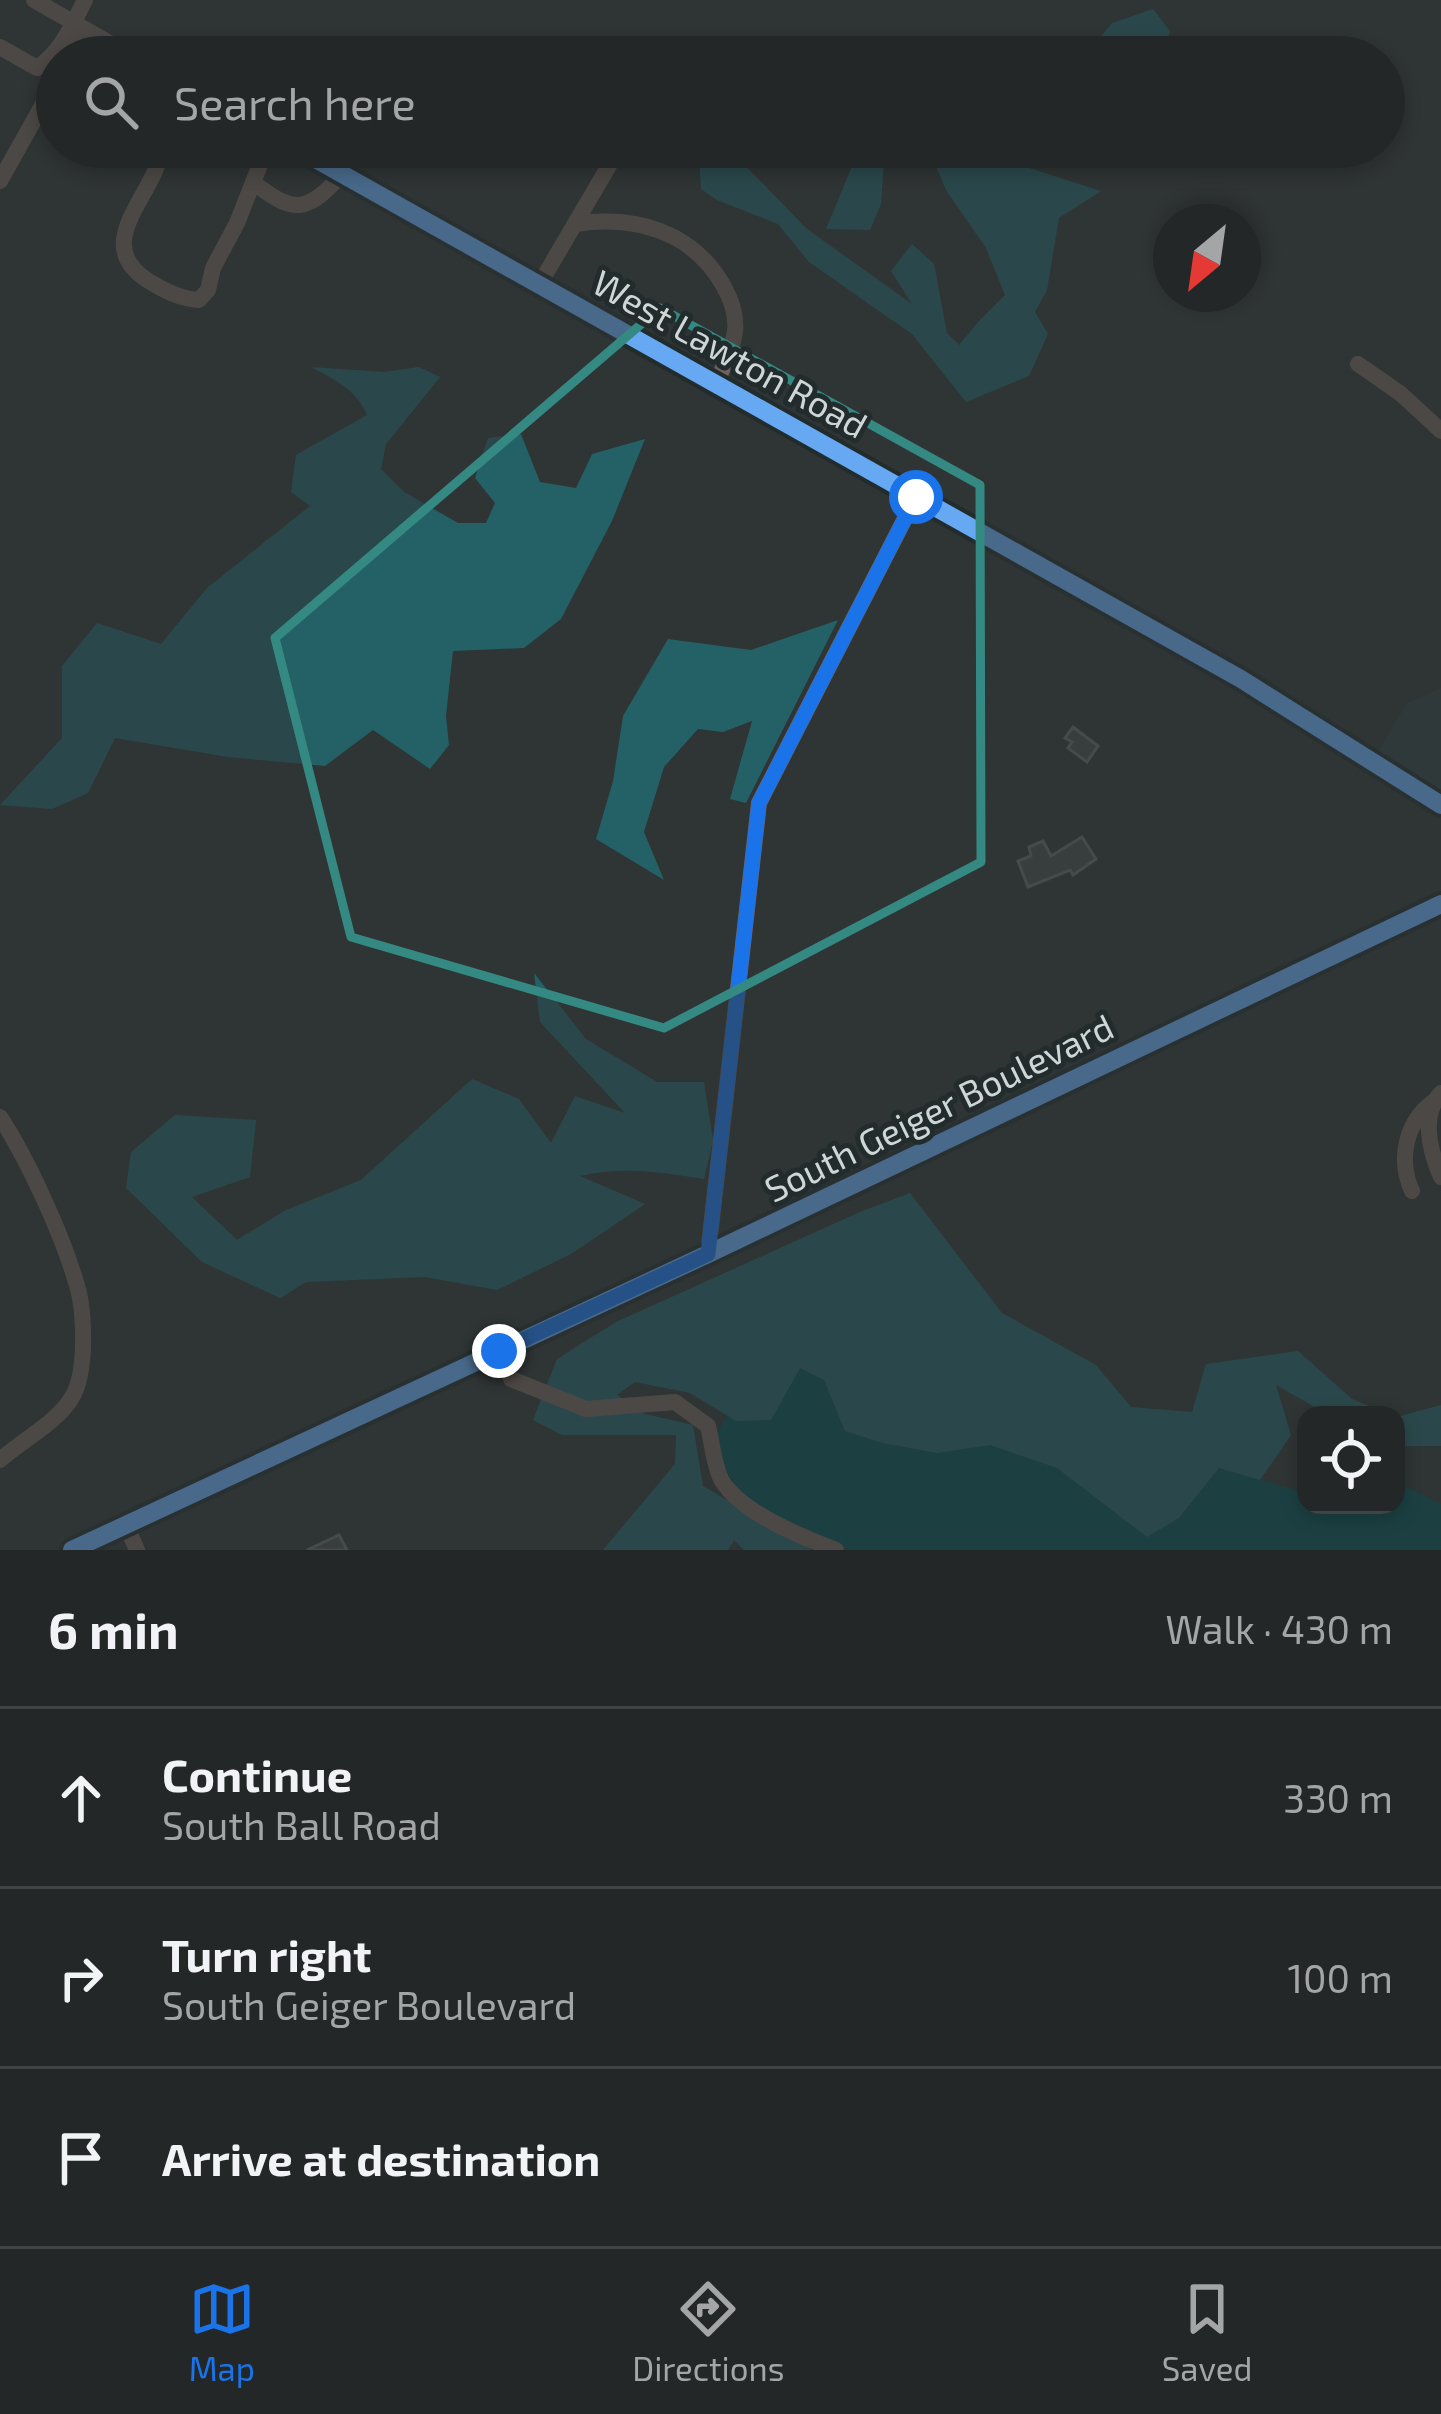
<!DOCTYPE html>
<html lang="en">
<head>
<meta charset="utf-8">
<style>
  :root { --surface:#232727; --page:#2b2f2f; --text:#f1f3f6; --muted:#a3a5a7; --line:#404444; --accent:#1a73e8 }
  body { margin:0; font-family:"Exo 2",sans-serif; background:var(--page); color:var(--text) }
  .controls { position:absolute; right:36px; bottom:36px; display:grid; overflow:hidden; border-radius:24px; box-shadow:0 6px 18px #0003 }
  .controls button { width:108px; height:108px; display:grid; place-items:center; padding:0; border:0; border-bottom:3px solid var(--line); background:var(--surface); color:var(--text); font:60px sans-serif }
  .compass { position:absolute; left:1153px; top:204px; width:108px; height:108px; border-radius:50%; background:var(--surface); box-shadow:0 6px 18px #0003; rotate:209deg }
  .stop { position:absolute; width:36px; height:36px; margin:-27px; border:9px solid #1a73e8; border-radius:50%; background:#fff }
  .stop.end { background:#1a73e8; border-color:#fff; box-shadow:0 3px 12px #0008 }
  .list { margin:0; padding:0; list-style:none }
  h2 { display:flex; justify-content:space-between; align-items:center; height:156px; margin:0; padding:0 48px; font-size:51px }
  h2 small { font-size:39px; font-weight:400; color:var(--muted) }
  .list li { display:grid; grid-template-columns:78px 1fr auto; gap:36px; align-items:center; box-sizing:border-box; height:180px; padding:0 48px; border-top:3px solid var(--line) }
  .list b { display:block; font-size:45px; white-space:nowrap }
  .list p { margin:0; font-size:39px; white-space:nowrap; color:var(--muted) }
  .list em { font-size:39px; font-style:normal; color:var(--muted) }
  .icon { flex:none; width:66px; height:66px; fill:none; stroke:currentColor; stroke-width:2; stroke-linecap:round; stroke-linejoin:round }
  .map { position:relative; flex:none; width:1441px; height:1550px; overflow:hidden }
  .search { position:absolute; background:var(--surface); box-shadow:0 6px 18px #0003; left:36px; right:36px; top:36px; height:132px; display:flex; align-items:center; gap:30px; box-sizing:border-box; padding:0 42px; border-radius:66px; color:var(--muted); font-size:45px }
  .sheet { height:696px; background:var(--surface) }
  nav { display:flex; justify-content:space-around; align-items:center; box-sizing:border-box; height:168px; border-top:3px solid var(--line); background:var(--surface); font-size:33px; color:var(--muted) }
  nav a { display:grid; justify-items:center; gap:6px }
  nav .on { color:var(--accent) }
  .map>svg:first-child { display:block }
  .built { fill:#2f3f41 }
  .green { fill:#064e53 }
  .forest { fill:#246167 }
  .building { fill:#444848; stroke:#606464; stroke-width:3 }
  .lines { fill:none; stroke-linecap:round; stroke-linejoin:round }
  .minor { stroke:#70615a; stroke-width:16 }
  .cycleway-casing { stroke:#222c2d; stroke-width:26 }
  .cycleway { stroke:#66a8f1; stroke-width:18 }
  .route { stroke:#1a73e8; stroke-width:15 }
  .marked { fill:none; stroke:#358983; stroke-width:9; stroke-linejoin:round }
  .labels { text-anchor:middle; stroke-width:10; stroke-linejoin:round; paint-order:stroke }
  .street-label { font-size:36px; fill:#cfd6d6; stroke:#222c2d }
</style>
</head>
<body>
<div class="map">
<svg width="1441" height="1550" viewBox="0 0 1441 1550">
  <rect width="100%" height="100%" fill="#2f3434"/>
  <path class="built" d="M1441,688V791L1377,753L1407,703Z"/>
  <path class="green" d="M799,1368L824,1380L845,1431L882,1443L937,1453L990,1445L1057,1468L1147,1537L1179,1518L1220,1468L1306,1493V1505H1396V1481L1441,1504V1550H851C811,1533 744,1512 726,1469C721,1458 720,1444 718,1432L727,1416L736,1421L771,1420Z"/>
  <path class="forest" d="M1153,9L1170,31L1164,57H1084L1112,23Z
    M860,147H885L881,204L870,230L826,229Z
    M892,147H1006L1023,166L1101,191L1059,218L1047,290L1035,312L1048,334L1029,376L966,402L912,334L809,262L778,224L717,200L701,189L699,156L709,150L737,157L807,229L912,304L891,271L912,244L934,264L947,333L959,345L979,321L1005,295L986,248L946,190L933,159Z
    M311,367L384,372L419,367L440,377L386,444L381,469L404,492L458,523H486L495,503L475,478L488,438L521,434L540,482L576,488L592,454L645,439L612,521L561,619L524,648L453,651L446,716L449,745L430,769L373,730L325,766L228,757L115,738L88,793L52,809L0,805L62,738V666L97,623L161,644L207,588L310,506L291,492L296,455L367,415C357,390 334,379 311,367Z
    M838,620L746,803L730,799L752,721L723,732L698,729L664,767L644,832L664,880L596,839L613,781L623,716L668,639L751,650Z
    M534,973L586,1039L657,1082H704L713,1140L704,1179C661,1172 623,1166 580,1176L645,1204L571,1254L497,1290L425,1277L306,1282L280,1298L202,1262L126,1188L131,1152L175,1115L256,1120L250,1177L192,1197L237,1240L286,1210L361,1180L472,1079L519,1099L551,1143L575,1096L625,1113L540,1022Z
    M910,1193L1002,1313L1096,1365L1131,1407L1192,1412L1206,1364L1298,1351L1352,1399L1390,1415H1329L1276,1385L1291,1435L1260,1480L1219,1468L1179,1518L1147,1537L1057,1468L990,1445L937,1453L882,1443L845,1431L824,1380L800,1368L771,1420L736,1421L690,1393L635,1382L617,1395L645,1414L693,1425L703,1486L812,1550H744L734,1540L728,1550H603L675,1464L676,1435H562L533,1420L557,1359L616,1322L860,1212Z
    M1441,1405V1446H1403L1396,1443V1417Z"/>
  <path class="building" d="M1073,727L1098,746L1087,762L1068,748L1072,742L1065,738Z
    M1082,837L1096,859L1073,875L1070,870L1028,887L1018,861L1031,856L1029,847L1043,841L1051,856Z
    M339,1535L347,1550H307Z"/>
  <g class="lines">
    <path class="minor" d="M34,0L134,57
      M0,47L37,68C61,52 72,25 85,0
      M71,57L88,31
      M161,147C160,192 88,241 147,280C163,290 180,299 199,300L208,290L213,268L237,223L267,147
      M294,147L1241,679L1441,805
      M0,181L57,79
      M254,183C295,215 308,212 342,174
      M575,224C635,215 692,231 723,285C731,299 737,314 735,331C733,349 723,367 716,384
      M539,285L620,147
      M1358,364L1401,394L1441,431
      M1441,1093C1420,1116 1430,1151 1441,1177
      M0,1117C27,1158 61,1232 75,1279C85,1307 88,1373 71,1399C55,1424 22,1440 0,1460
      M1412,1191C1398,1160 1405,1123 1433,1102
      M708,1254L759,803L916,497
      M499,1351L511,1379L586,1409L675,1402L708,1426C712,1442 714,1467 722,1481C742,1513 802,1537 836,1550
      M126,1525L137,1550
      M72,1550L708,1254L1441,904"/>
    <defs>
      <path id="cycleway" d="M294,147L1241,679L1441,805
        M72,1550L708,1254L1441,904"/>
    </defs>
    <use href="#cycleway" class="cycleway-casing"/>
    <use href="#cycleway" class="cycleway"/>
  </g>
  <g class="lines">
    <path class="route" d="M499,1351L708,1254L759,803L916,497"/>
  </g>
  <path d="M0 0H1441V1550H0ZM660,308L980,485L981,862L664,1028L351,937L275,638Z" fill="#2f3434" fill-opacity=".55" fill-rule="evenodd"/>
  <path class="marked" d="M660,308L980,485L981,862L664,1028L351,937L275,638Z"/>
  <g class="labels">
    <g class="street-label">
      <text transform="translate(730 354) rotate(29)" y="13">West Lawton Road</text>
      <text transform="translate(939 1108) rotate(-26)" y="13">South Geiger Boulevard</text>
    </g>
  </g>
</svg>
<div class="controls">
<button><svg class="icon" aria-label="locate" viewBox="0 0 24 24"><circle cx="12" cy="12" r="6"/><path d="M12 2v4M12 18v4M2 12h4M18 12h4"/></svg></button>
</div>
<svg class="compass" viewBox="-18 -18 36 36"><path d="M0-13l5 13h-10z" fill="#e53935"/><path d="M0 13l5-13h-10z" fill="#a3a5a7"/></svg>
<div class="stop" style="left:916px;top:497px"></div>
<div class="stop end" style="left:499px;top:1351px"></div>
<div class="search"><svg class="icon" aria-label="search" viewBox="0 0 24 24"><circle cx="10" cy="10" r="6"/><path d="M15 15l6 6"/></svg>Search here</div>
</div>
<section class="sheet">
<h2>6 min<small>Walk · 430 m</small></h2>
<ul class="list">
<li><svg class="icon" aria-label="ahead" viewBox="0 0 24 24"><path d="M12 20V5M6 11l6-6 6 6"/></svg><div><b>Continue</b><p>South Ball Road</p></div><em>330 m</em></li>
<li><svg class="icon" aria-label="right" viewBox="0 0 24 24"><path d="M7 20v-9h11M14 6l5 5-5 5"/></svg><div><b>Turn right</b><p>South Geiger Boulevard</p></div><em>100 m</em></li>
<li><svg class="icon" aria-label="arrive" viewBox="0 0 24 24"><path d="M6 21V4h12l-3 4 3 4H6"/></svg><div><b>Arrive at destination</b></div></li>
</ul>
</section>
<nav>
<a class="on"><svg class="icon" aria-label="map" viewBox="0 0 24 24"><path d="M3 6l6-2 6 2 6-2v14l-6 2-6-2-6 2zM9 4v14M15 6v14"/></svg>Map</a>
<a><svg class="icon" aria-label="directions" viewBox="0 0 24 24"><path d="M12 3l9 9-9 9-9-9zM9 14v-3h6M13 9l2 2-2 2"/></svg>Directions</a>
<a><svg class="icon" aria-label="saved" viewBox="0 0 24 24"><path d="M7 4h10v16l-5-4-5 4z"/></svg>Saved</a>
</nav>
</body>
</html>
